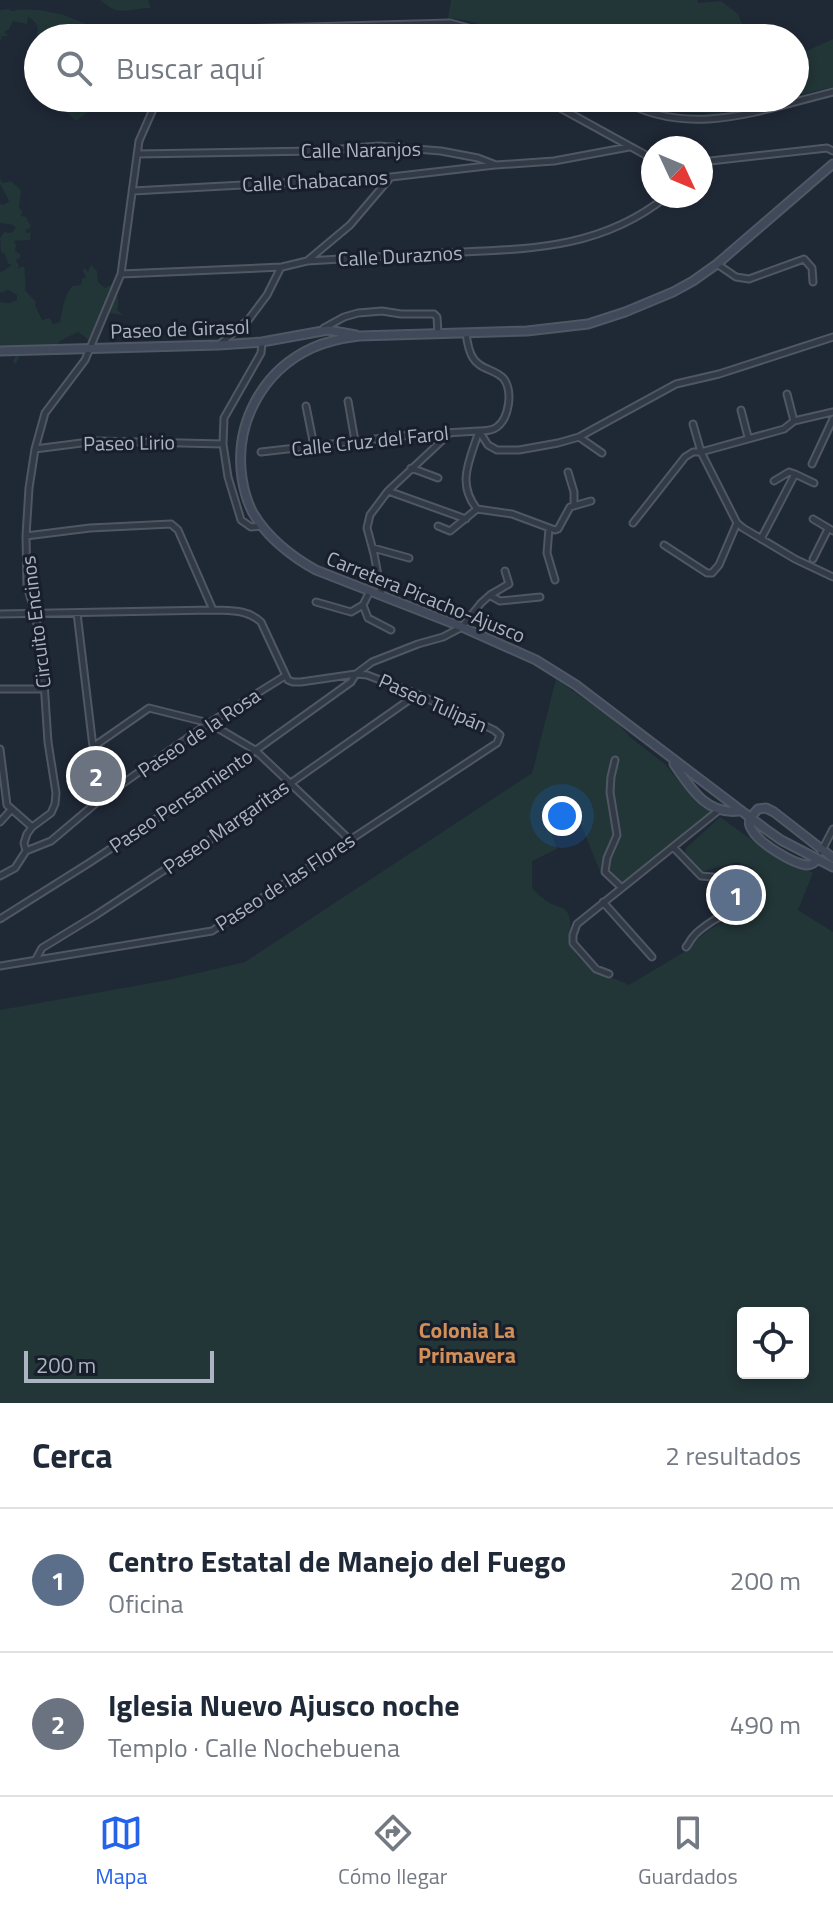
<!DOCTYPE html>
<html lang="es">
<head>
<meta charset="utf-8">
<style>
  :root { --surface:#fff; --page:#f2f2f3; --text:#1f2937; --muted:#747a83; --line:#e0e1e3; --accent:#2563eb }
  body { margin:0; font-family:"Titillium Web",sans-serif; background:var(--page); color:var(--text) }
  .controls { position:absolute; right:24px; bottom:24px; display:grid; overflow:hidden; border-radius:8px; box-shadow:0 4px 12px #0003 }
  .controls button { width:72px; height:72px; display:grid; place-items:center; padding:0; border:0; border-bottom:2px solid var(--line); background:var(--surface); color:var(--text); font:40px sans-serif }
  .compass { position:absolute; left:641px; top:136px; width:72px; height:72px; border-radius:50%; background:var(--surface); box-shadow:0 4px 12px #0003; rotate:134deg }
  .scale { position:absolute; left:24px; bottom:20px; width:190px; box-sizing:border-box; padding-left:8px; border:4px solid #acb4c3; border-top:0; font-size:22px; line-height:28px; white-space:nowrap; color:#acb4c3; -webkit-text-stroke:6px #181f2a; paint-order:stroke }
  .you { position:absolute; left:562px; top:816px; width:28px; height:28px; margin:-20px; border:6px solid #fff; border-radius:50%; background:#1a73e8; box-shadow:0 0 0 12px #1a73e833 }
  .badge { display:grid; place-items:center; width:52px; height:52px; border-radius:50%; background:var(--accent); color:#fff; font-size:26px; font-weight:700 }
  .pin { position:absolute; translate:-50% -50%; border:4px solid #fff; box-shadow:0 2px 8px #0006 }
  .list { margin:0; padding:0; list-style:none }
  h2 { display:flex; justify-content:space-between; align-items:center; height:104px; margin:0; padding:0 32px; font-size:34px }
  h2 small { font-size:26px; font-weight:400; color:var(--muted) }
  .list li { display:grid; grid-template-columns:52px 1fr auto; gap:24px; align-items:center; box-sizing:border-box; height:144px; padding:0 32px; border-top:2px solid var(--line) }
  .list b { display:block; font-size:30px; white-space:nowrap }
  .list p { margin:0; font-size:26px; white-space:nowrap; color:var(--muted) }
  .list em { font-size:26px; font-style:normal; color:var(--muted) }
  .icon { flex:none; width:44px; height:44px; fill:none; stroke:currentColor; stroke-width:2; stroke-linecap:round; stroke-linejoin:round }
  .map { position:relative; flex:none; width:833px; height:1403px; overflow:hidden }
  .search { position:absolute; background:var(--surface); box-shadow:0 4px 12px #0003; left:24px; right:24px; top:24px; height:88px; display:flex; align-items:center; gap:20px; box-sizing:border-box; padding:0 28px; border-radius:44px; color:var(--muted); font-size:30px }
  .sheet { height:392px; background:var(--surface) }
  nav { display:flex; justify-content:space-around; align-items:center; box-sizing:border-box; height:112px; border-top:2px solid var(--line); background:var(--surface); font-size:22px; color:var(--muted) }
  nav a { display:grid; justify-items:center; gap:4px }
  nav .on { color:var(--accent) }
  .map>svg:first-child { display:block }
  .green { fill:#223537; fill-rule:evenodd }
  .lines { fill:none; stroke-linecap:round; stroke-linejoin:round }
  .street-casing { stroke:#505764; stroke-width:9 }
  .secondary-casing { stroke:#505764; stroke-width:11 }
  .street { stroke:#323a46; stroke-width:5 }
  .secondary { stroke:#404959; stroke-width:7 }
  .labels { text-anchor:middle; stroke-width:6; stroke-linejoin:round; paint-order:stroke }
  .street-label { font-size:20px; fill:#acb4c3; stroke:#181f2a }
  .neighbourhood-label { font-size:22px; font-weight:bold; fill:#d28f58; stroke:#181f2a }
</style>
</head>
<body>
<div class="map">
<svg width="833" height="1403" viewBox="0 0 833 1403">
  <rect width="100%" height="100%" fill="#1f2835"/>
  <path class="green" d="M101,0H148L151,8C131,7 119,19 101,0Z
    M451,0H697L699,3L721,1L738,14L748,38H518L469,21L448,18Z
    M8,9L12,11C27,8 44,10 59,14C73,17 82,24 97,27L101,38H83L81,36L79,38H38V40L36,37C39,27 38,23 28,17L27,24L13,21L9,29L4,32L8,36H1L2,39L0,40V10Z
    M833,39V87L795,96V53H802Z
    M56,98H95L96,106L76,121L65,110L53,109V106L57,104Z
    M627,98H786L714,114L677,112L647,106Z
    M0,178L2,183L11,181L21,190L19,208L22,211L21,216L26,217L31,226L29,229L25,230L27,233L31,232L30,240L14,241L16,245L15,251L20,254V258L16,260L19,266L17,269L23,266L25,270C24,277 27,282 25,290L36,302L35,305L42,320L50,318L53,324L60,322C63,308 63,299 72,286L81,285L82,279L86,277L83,272L84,268L88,272L91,265L97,271L98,282L105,288L113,284C117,290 120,302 117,310L123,315L107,313L91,344L85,337L78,332L60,341L57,346L50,345C44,353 41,355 32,352L26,354H20L16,364L13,362L16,355L8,352L0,355V302L9,303L17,300V295L8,290L1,293L0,291V272L5,270L12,264H8L5,254L1,252L0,238L4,232L11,233L16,228L13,225L0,223V204L4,205L9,201L0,184Z
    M556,679L617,722L631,738L665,764L697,803L712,812V814L704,821L623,882H619L599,869L576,812L548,824L557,849L532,861V888C540,896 546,902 557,906C562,908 564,907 567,912C572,919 570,928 570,936C570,965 608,975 629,985L689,949C714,914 762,922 753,868L737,862L701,872L685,853L686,848L720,817L767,851L813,873L798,910L833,932V1403H0V1010L168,980L245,962L532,773ZM743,1313H803V1373H743Z"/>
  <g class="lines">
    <defs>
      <path id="street" d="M193,38L204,30L450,23L505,38
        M542,98L653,159
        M618,98C688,140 760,110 833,92
        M137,154L315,151L379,146L441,151L478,158L496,165L554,161L629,147
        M701,162L827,148L833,151
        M133,191L391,177L495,165
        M307,261L350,225L390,178
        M717,264L736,277L749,279L804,259L812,268L813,282
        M121,274L282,267L307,261C352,258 396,256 441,253C524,249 599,251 667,196
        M324,328L344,317L358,313L382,311L401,314H434L437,317L438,333
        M466,333C467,341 468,350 473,358C480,370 496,369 504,379C513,392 509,418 497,427C492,431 485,431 479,431C470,460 456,483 477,509
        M262,342L261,353L224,418L223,444L228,477L241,520L251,527L262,526
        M219,345L249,319L267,295L281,267
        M787,394L794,421
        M348,401L355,441
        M306,406L314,446
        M741,410L748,437
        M693,424L701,452L737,523L743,528L795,559L833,577
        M579,437L602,453
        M35,449L97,441L223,444
        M261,452L411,435L479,431L488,445L497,450H519L558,443L579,437L676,384L719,374L833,337
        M812,464L833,419
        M411,468L438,478
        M568,472L574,492V506
        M774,481L789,472L795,474
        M388,491L466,519
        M477,509L512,514L555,530L558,529L570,507L591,501
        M813,519L833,531
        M633,523L685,457L693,452H701L784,429L794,421L833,412
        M438,526L450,531L477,509
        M549,528L547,553L555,580
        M26,536L90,528L171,524L178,530L213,610
        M761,539L795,474L814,483
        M664,545L707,573H712L719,565L737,523
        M373,548L409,558
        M813,559L828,529
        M382,596L374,554L367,528L370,515L388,491L449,434
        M491,596L500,601L540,597
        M316,602L351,612L363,605L370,591
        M363,605L368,618L391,630
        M77,613L93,747L102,798
        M0,614L213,610C231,611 247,609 261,622L288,680L293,682H301L356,674L372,662L418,644L443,637L462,627L481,603L490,595L509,584L505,571
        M0,689H44
        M93,747L149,708L209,723L255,750L350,840
        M0,749L7,805L32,827
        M615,760L611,777L610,792L617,835L607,858L605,872L622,888
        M0,822L11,810
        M674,848L701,876L745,880C757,908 732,910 714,920C708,924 697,931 693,937C690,940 689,944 686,947
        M26,851L24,843L27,834L32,827L51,813L55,804L56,793L48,742L42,652L35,613L27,586L26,536L29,488L35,449L45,413L85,360L121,274L139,141L158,98
        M821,852L833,829
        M0,876L15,868L26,851L51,841L102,798L209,723L285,676
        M603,902L652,957
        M0,919L89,863L210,783L351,682L356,674L367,675L417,694L494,730L500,735L497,743L212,931L0,966
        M36,959L42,948L96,915L204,844L416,695
        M609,974L596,969L573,943V935L577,924L719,810"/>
      <path id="secondary" d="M833,164L717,264L693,281L673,292L625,312L588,324L527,331L359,336C343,338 327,341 312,348C262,371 234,424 242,478C244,491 247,502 253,513C267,537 292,557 316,570L462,627L536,660L576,685L764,828L781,840L833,867
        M0,351L219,345L262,342L328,330L356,335
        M674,764C691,788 706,815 739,811
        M750,818L758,809L766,808L774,812L833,858
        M750,818C749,824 749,825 752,830C759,843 792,863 806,865C813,865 813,863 817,860"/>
    </defs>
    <use href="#street" class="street-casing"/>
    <use href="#secondary" class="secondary-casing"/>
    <use href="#street" class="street"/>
    <use href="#secondary" class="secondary"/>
  </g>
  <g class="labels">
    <g class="street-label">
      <text transform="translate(361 150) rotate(-1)" y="7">Calle Naranjos</text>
      <text transform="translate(315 181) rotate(-3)" y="7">Calle Chabacanos</text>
      <text transform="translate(400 256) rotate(-3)" y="7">Calle Duraznos</text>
      <text transform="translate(180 329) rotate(-2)" y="7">Paseo de Girasol</text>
      <text transform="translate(370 441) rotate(-6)" y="7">Calle Cruz del Farol</text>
      <text transform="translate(129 443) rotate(-1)" y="7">Paseo Lirio</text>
      <text transform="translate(426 597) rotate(22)" y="7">Carretera Picacho-Ajusco</text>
      <text transform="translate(36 622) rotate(-97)" y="7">Circuito Encinos</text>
      <text transform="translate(433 703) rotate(24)" y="7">Paseo Tulipán</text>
      <text transform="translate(199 733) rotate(-34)" y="7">Paseo de la Rosa</text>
      <text transform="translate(181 801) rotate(-34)" y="7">Paseo Pensamiento</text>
      <text transform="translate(226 827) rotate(-35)" y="7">Paseo Margaritas</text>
      <text transform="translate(285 882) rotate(-33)" y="7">Paseo de las Flores</text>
    </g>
    <g class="neighbourhood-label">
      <text x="467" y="1338">Colonia La<tspan x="467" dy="25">Primavera</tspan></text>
    </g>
  </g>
</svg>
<div class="controls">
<button><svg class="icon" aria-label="locate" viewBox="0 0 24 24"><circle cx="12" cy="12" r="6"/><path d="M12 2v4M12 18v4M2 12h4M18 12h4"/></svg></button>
</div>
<svg class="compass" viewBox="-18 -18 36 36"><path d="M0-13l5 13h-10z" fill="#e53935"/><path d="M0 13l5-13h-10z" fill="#747a83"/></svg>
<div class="scale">200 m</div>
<div class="you"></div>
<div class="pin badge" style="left:736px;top:895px;background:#5c6f8a">1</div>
<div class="pin badge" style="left:96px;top:776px;background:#6b7280">2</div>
<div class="search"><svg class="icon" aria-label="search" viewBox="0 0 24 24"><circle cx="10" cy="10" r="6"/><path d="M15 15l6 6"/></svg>Buscar aquí</div>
</div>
<section class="sheet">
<h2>Cerca<small>2 resultados</small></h2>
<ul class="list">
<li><span class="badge" style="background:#5c6f8a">1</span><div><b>Centro Estatal de Manejo del Fuego</b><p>Oficina</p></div><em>200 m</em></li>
<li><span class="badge" style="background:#6b7280">2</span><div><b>Iglesia Nuevo Ajusco noche</b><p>Templo · Calle Nochebuena</p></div><em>490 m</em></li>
</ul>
</section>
<nav>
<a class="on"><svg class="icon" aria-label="map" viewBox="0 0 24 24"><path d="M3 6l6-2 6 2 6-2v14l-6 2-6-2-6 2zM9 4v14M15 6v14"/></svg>Mapa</a>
<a><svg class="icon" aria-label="directions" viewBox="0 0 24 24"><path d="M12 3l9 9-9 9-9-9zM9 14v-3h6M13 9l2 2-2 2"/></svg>Cómo llegar</a>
<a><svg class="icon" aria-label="saved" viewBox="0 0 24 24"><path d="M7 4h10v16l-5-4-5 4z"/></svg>Guardados</a>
</nav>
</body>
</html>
